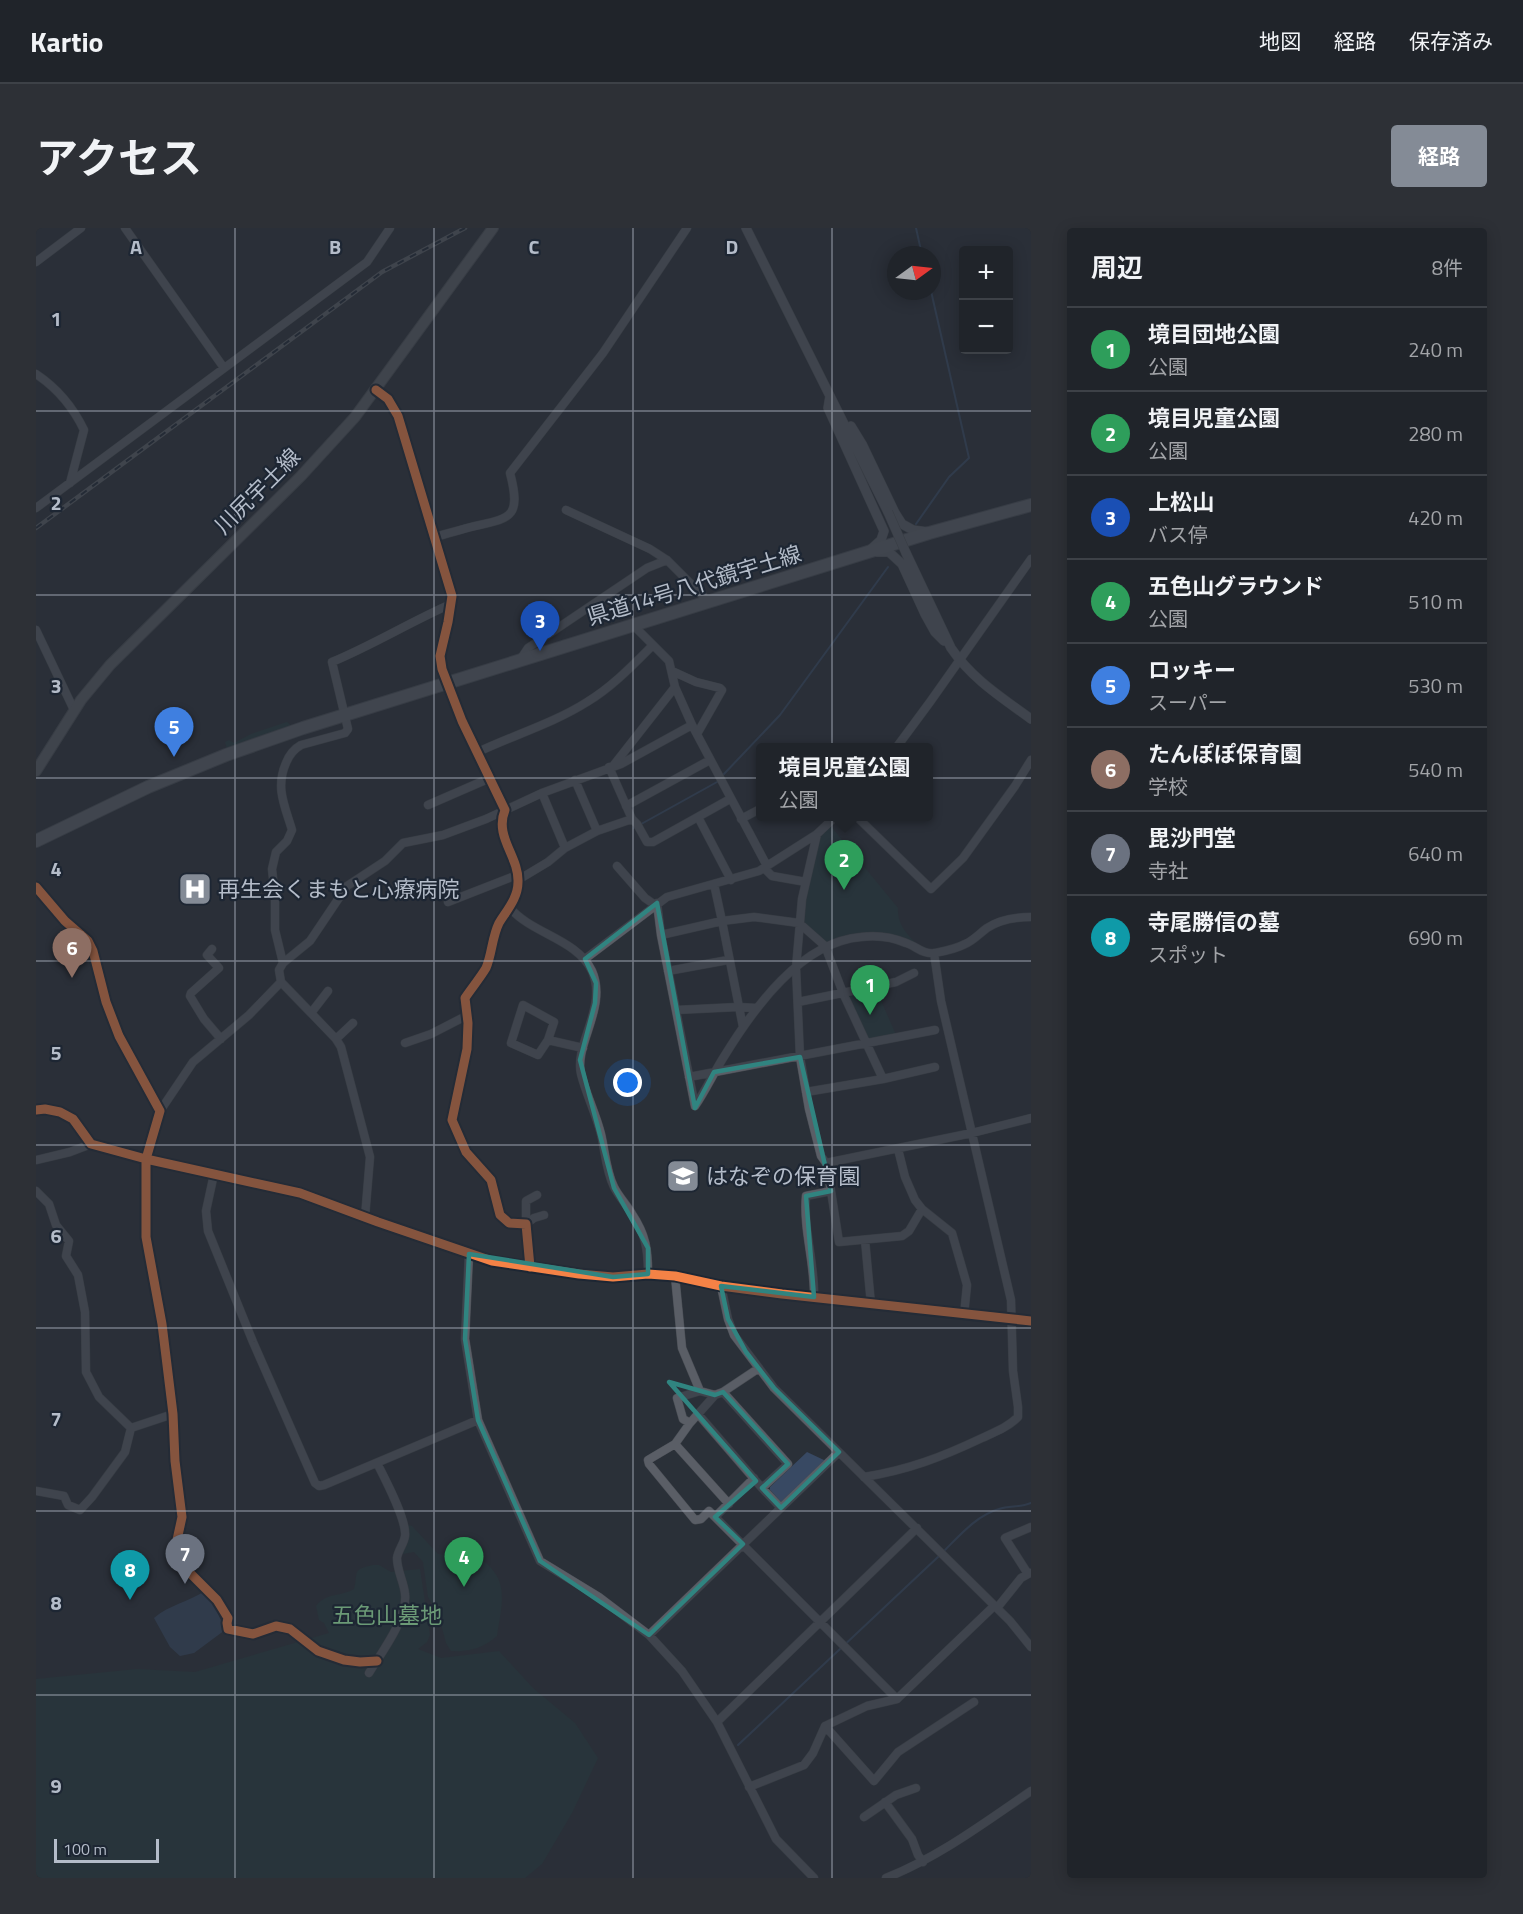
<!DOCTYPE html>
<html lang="ja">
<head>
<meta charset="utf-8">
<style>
  :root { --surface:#20242a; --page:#2d3036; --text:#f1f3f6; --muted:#a2a4a8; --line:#3d4147; --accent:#848b96 }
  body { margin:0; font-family:"Titillium Web","Noto Sans JP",sans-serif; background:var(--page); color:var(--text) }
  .controls { position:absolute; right:18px; top:18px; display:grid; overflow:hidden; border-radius:6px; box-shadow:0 3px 15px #0003 }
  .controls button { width:54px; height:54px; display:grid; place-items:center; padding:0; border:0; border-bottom:2px solid var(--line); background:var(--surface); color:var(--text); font:30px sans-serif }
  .compass { position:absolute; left:851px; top:18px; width:54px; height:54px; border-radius:50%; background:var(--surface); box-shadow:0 3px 15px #0003; rotate:75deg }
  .scale { position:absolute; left:18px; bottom:15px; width:105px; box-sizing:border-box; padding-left:6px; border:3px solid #b4bcc9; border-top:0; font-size:16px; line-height:21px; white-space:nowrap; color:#b4bcc9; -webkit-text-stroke:4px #1d2633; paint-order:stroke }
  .you { position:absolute; left:592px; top:855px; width:21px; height:21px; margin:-15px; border:4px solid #fff; border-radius:50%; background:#1a73e8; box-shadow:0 0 0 9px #1a73e833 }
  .badge { display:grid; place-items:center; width:39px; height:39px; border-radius:50%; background:var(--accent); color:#fff; font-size:20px; font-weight:700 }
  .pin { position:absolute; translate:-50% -50px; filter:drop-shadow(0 2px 3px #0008) }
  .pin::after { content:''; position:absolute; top:32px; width:21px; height:18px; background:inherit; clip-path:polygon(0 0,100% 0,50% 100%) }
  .popup { position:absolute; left:720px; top:515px; width:177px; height:78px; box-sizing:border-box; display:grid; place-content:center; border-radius:6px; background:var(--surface); filter:drop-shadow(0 2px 4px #0005); font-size:20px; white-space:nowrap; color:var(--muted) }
  .popup b { font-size:22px; color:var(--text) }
  .popup::after { content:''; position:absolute; left:50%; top:100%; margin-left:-12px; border:12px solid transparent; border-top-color:var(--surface) }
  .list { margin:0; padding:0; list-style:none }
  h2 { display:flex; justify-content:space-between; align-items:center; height:78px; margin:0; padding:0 24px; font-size:26px }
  h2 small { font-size:20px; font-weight:400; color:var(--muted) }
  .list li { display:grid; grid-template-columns:39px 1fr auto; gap:18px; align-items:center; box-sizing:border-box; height:84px; padding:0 24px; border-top:2px solid var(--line) }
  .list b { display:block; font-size:22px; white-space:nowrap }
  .list p { margin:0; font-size:20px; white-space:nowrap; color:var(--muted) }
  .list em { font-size:20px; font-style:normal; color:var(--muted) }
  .map { position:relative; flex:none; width:995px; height:1650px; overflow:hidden; border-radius:6px }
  header { display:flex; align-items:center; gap:36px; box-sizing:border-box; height:84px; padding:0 30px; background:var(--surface); border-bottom:2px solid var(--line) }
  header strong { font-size:28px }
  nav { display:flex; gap:33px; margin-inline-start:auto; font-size:21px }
  .intro { display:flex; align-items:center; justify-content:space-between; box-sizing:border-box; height:144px; padding:0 36px }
  h1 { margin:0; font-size:42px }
  .button { padding:15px 27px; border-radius:6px; background:var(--accent); color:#fff; font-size:21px; font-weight:700 }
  main { display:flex; gap:36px; padding:0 36px }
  aside { flex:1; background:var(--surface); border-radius:6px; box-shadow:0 3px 15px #0003 }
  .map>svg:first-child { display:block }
  .green { fill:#273a3e }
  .water { fill:#384963 }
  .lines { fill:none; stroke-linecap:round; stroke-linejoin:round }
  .stream { stroke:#384963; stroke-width:2 }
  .minor-casing { stroke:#484c53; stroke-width:9 }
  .tertiary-casing { stroke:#484c53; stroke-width:10 }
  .secondary-casing { stroke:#484c53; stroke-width:12 }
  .primary-casing { stroke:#484c55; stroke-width:14 }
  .minor { stroke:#5a5e66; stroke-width:8 }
  .tertiary { stroke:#5a5e66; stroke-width:9 }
  .secondary { stroke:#595d64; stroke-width:10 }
  .primary { stroke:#5c6168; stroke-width:12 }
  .rail-casing { stroke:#595d64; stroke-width:4.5 }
  .rail { stroke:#1d2633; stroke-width:2; stroke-dasharray:7; stroke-linecap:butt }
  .tertiary-bridge-casing { stroke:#484c53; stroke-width:10; stroke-linecap:butt }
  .tertiary-bridge { stroke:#5a5e66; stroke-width:9 }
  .cycleway-casing { stroke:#1d2633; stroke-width:13 }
  .cycleway { stroke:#f48246; stroke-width:9 }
  .marked { fill:none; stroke:#308480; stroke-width:4.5; stroke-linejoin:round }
  .grid { fill:none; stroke:#b4bcc9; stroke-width:1.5; stroke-opacity:0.55 }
  .labels { text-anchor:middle; stroke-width:4.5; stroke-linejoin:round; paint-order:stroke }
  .street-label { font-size:22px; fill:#b4bcc9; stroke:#1d2633 }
  .poi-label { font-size:22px; fill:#b4bcc9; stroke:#1d2633; text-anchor:start }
  .park-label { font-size:22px; fill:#6b9a76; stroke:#1d2633 }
  .grid-label { font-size:20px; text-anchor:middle; font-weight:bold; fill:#b4bcc9; stroke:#1d2633; stroke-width:4.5; stroke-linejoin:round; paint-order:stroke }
</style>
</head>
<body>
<header>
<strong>Kartio</strong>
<nav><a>地図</a><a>経路</a><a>保存済み</a></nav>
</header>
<div class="intro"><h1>アクセス</h1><a class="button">経路</a></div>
<main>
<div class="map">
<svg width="995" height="1650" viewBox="0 0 995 1650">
  <rect width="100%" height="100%" fill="#2a3038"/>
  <path class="green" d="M251,494L258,500L191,521L189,514L193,512L198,515L215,506Z
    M793,596L862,680C861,694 869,705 879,714L877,718L832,708L789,718L763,695L781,606Z
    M839,759L861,809L830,816L807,765Z
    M367,1296L376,1298L402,1326C413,1327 426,1325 436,1327C443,1329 450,1334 455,1340C473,1359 464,1385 461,1408C447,1420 434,1424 415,1423L410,1415L402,1385L392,1369L387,1334L378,1324L361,1327L369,1308Z
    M337,1337H343L355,1344L384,1341L394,1407L391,1414L382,1421L405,1430L463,1423L497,1460L539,1495L562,1530L536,1585L506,1636L489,1650H0V1451L101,1441L159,1444L293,1405L288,1395L283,1392L280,1378C291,1364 305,1369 318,1361C323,1345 314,1342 337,1337Z"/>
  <path class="water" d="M771,1224L790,1233L746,1275L734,1262V1259Z
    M169,1363L177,1374L189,1402L158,1425L144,1428L134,1419L118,1390C133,1377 152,1374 169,1363Z"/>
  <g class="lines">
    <path class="stream" d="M880,0L886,27
      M880,296L913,249L933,230L895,63
      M687,547L744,487L852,339
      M598,600L681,554
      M907,1324C923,1308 941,1287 963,1281C973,1277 984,1280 995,1275
      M702,1517L903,1328"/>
    <defs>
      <path id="minor" d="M89,0L188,140
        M0,34L45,0
        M0,146C21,160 37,179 48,202L34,255
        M340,162L352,171L362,188L416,368L412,394L404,428L406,441L426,493L469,582C458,609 483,628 482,654C482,670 471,682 463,695C456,709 456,726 450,740C444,750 435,761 429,770L432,795L431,821L416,892L430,924L455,952L464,987L473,995L490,996L494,1039
        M0,280L331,34L354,0
        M530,282L614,321L631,332L673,374
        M398,309C411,306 423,302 435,299C474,290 486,291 474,245L567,125L651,0
        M598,398L633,433L639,459L656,497L731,638
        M0,402L38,482
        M484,432L492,420L611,340L631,332
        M636,443L660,454L684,460L686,462L661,506
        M860,520L894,474L995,331
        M442,524C478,507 518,495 551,474C576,459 597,437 617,417
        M577,538L639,459
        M573,539L596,591L601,596L611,614H617L694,571
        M539,552L561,603L596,591
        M506,565L529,620
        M392,577L454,550
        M590,578L674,532
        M820,588L895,661L927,630L979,558L995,532
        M662,589L695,652
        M705,591L724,581
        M581,638L609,670L619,677
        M728,640L736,648L770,654
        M482,652L512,634L529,620L561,603
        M0,659L29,693L52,713L57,723L70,774L83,808L124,883L110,931V1009L126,1096L137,1186L139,1233L146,1289L141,1312L142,1329L151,1342L181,1372L192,1390L191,1395L192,1401L217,1406L240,1398L254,1401L282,1423L308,1432L324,1434L341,1433
        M412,674L481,647
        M621,675L625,707L659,878C670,862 678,844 689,827C718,780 765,714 825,709C840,707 856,709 870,715C880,718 887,727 899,725C909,723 920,721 929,716C937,713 944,705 951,700C963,692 981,689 995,689
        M474,680C496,706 541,711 556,743C572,779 538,816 545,846C550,866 560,886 565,906C569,923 570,943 578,959C583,969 591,977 596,986C610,1007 612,1022 612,1046
        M625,707L686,693L678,656
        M176,721L171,727L183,740L155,765L154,768L168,791L185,811
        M549,731L631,669L723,643L781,606L800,588
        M247,735L239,702V669L236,641L240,624L251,613L256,602C249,578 239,560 250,535C253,527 258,521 265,517L309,505L312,501L296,434C337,417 374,394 415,376
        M632,743L692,732
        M292,763L275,785L245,754L243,742L247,735L274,713L311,658L349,633L367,615L407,607L450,591L506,565L585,536L656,497
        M762,774L860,754L878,745
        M640,782L702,779L721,780
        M275,785L300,811L317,795
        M707,799L686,693L718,689L763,695L789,718L807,765L847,851L899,839
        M300,811L305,819L334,929L329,989
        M512,812L502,827L475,815L487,777L518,794L512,812L547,820
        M369,815L395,806L430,788
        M653,849L899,802
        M770,864L847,851
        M0,882L9,881L24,884L37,891L55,916L110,931L264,965L342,994L456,1033L543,1046L577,1049L612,1046L639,1048L685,1058L746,1066L995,1093
        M124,883L157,834L213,787L245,754
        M862,921L869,949L879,972L886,981L916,1005L931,1057L928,1087
        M0,932L34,924L55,916
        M790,935L936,905L995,890
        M178,946L170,983L172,1003L217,1114L279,1255L283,1258L288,1257L442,1192
        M0,963L13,976L20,997L33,1013L30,1028L42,1047L49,1084L50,1144L63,1169L95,1200
        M795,963L803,1014L866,1008L873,1003L886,981
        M501,967L490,973V996L498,990L508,987
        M829,1012L835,1076
        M433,1026L429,1111L442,1192L504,1333L563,1369L613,1407L646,1443L681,1494L740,1611L778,1650
        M639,1048L646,1120L664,1163
        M685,1058L692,1091L698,1107L738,1160L974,1393L995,1419
        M778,1069C779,1035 767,1002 770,968L795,963L790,935L785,928L773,881L764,829L760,740L766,671L781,606
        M723,1140L687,1164L679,1167L654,1195L639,1216L612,1232L613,1236L659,1292L665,1291L673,1283L861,1471L958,1378
        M662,1186L726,1260L752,1236L687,1164
        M654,1195L647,1191L641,1170L664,1163L679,1167
        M639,1216L693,1276
        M828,1249C872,1242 906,1229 946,1210C959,1204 972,1199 982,1189V1179L977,1143L975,1072L905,773L898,725
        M726,1260L745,1280
        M0,1263L28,1268L32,1277L44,1282L56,1269L89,1224L95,1200L137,1186
        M679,1289L718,1250
        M992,1346L969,1310L995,1299
        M961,1380L985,1350L994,1345
        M613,1407L803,1224
        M333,1445C345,1425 372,1390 369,1366C368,1354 361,1343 361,1330C362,1322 368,1316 369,1308C371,1292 349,1251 341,1235
        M681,1494L881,1300
        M789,1498L838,1553L862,1524L938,1474
        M713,1559L768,1537L777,1525L789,1498L831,1478L861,1471
        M849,1574L876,1611L882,1627L887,1634
        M828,1589L860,1567L880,1560
        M850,1650C903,1629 948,1595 995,1563"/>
      <path id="tertiary" d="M710,0L852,284
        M794,168L792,180L848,303L845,312L834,322
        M815,198L826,216L859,285L866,296L877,302L892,304
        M841,324H853L866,336L889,386L899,404L908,413
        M870,325L915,420C936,451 965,469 995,491"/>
      <path id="secondary" d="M0,543L45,472L74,437L265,248L319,189L457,0"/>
      <path id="primary" d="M0,613L112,559L190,527L267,500L893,305L995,277"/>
    </defs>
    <use href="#minor" class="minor-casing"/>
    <use href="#tertiary" class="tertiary-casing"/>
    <use href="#secondary" class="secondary-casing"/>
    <use href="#primary" class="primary-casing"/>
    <use href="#minor" class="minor"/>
    <use href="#tertiary" class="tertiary"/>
    <use href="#secondary" class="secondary"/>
    <use href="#primary" class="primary"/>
    <defs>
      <path id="rail" d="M0,300L346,44L429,0"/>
    </defs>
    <use href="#rail" class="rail-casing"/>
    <use href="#rail" class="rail"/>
    <defs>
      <path id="tertiary-bridge" d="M852,284L870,325"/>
    </defs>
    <use href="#tertiary-bridge" class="tertiary-bridge-casing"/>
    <use href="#tertiary-bridge" class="tertiary-bridge"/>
    <defs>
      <path id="cycleway" d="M340,162L352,171L362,188L416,368L412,394L404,428L406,441L426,493L469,582C458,609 483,628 482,654C482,670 471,682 463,695C456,709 456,726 450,740C444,750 435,761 429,770L432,795L431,821L416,892L430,924L455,952L464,987L473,995L490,996L494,1039
        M0,659L29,693L52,713L57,723L70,774L83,808L124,883L110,931V1009L126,1096L137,1186L139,1233L146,1289L141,1312L142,1329L151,1342L181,1372L192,1390L191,1395L192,1401L217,1406L240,1398L254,1401L282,1423L308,1432L324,1434L341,1433
        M0,882L9,881L24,884L37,891L55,916L110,931L264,965L342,994L456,1033L543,1046L577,1049L612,1046L639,1048L685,1058L746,1066L995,1093"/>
    </defs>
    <use href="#cycleway" class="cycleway-casing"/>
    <use href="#cycleway" class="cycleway"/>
  </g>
  <path d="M0 0H995V1650H0ZM621,675L659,880L678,844L764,829L795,963L770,968L778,1069L685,1058L692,1091L710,1124L738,1160L803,1224L745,1280L726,1260L752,1236L687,1164L679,1167L633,1154L720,1253L679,1289L707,1316L613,1407L504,1333L442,1192L429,1111L433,1026L577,1049L612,1046V1020L578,960L544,832L559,775L560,755L549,731Z" fill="#2a3038" fill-opacity=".55" fill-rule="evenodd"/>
  <path class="marked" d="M621,675L659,880L678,844L764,829L795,963L770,968L778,1069L685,1058L692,1091L710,1124L738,1160L803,1224L745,1280L726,1260L752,1236L687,1164L679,1167L633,1154L720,1253L679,1289L707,1316L613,1407L504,1333L442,1192L429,1111L433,1026L577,1049L612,1046V1020L578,960L544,832L559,775L560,755L549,731Z"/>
  <path class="grid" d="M199,0V1650M398,0V1650M597,0V1650M796,0V1650M0,183H995M0,367H995M0,550H995M0,733H995M0,917H995M0,1100H995M0,1283H995M0,1467H995"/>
  <defs>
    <symbol id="hospital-square" viewBox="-11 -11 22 22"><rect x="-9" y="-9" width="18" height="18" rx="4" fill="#848b96" stroke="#1d2633"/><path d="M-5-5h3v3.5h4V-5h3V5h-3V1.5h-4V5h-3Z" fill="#fff"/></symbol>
    <symbol id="school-square" viewBox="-11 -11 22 22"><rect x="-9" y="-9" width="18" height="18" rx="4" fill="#848b96" stroke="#1d2633"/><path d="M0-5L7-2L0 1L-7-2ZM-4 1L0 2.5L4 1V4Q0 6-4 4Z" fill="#fff"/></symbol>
  </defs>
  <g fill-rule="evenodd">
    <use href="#hospital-square" x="140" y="642" width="38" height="38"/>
    <use href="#school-square" x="628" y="929" width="38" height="38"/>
  </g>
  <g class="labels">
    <g class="street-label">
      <text transform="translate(221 263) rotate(-45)" y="8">川尻宇土線</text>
      <text transform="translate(658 357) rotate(-17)" y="8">県道14号八代鏡宇土線</text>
    </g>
    <g class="poi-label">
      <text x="182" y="669">再生会くまもと心療病院</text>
      <text x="670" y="956">はなぞの保育園</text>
    </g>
    <g class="park-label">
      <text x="351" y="1395">五色山墓地</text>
    </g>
  </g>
  <g class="grid-label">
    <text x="100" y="26">A</text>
    <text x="299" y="26">B</text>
    <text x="498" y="26">C</text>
    <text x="696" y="26">D</text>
    <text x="20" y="98">1</text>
    <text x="20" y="282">2</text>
    <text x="20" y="465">3</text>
    <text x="20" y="648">4</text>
    <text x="20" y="832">5</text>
    <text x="20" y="1015">6</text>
    <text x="20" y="1198">7</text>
    <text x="20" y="1382">8</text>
    <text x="20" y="1565">9</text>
  </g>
</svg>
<div class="controls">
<button>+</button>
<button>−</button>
</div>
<svg class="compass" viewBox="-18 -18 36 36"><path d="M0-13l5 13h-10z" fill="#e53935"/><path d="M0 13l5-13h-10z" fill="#a2a4a8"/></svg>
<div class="scale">100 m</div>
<div class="you"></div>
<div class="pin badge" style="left:834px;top:787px;background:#2e9e5b">1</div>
<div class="pin badge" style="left:808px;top:662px;background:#2e9e5b">2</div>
<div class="popup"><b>境目児童公園</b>公園</div>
<div class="pin badge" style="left:504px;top:423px;background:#1a4fb4">3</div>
<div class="pin badge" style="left:428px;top:1359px;background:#2e9e5b">4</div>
<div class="pin badge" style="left:138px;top:529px;background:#3f7fe0">5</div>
<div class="pin badge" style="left:36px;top:750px;background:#8d6e63">6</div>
<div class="pin badge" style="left:149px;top:1356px;background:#6b7280">7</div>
<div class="pin badge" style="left:94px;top:1372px;background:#0f9aa8">8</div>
</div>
<aside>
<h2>周辺<small>8件</small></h2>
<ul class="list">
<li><span class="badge" style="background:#2e9e5b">1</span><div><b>境目団地公園</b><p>公園</p></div><em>240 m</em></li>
<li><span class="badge" style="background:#2e9e5b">2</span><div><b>境目児童公園</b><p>公園</p></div><em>280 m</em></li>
<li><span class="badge" style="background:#1a4fb4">3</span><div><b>上松山</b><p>バス停</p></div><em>420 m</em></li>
<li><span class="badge" style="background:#2e9e5b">4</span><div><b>五色山グラウンド</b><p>公園</p></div><em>510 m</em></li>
<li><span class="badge" style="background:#3f7fe0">5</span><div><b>ロッキー</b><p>スーパー</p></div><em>530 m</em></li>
<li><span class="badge" style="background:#8d6e63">6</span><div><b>たんぽぽ保育園</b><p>学校</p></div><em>540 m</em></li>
<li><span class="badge" style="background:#6b7280">7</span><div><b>毘沙門堂</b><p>寺社</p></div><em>640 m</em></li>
<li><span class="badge" style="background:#0f9aa8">8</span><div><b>寺尾勝信の墓</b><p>スポット</p></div><em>690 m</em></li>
</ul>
</aside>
</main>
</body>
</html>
